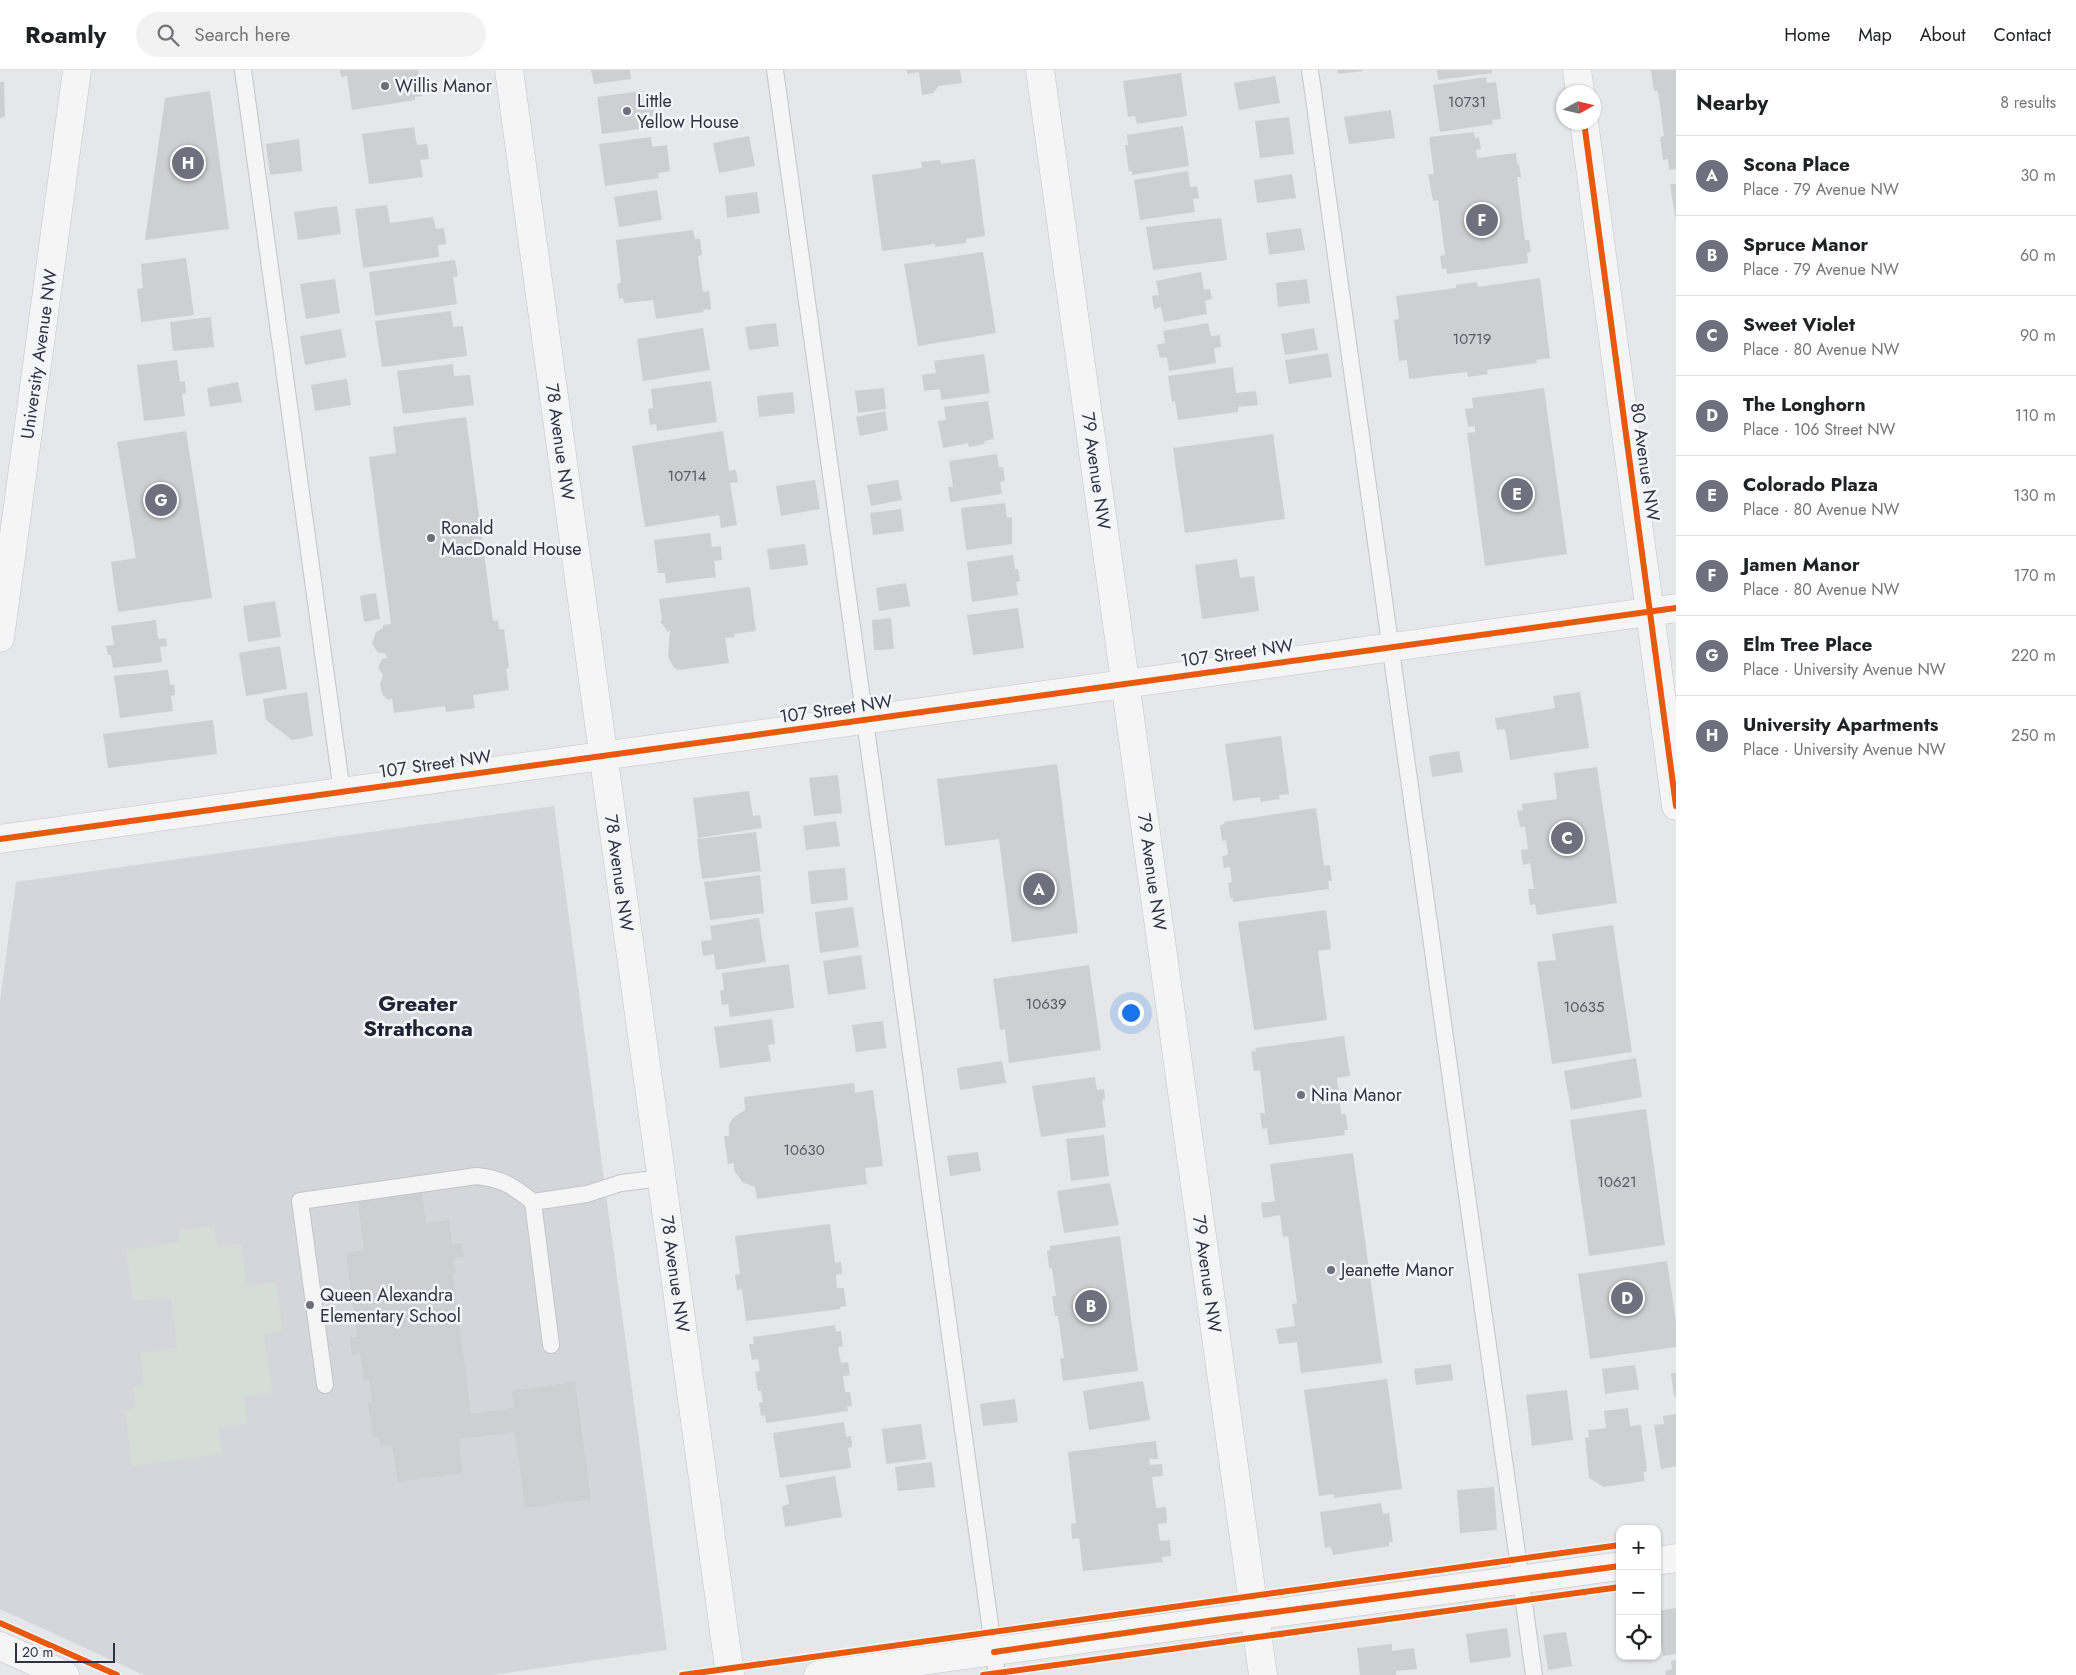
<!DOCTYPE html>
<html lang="en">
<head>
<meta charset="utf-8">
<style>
  :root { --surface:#fff; --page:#f2f2f2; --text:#202124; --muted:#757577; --line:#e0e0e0; --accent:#6e717d }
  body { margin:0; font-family:Jost,sans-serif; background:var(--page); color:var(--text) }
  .controls { position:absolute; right:15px; bottom:15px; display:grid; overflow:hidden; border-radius:10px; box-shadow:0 1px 4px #0004 }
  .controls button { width:45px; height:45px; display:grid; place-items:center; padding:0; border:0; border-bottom:1px solid var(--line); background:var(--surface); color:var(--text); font:25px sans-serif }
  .compass { position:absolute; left:1556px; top:15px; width:45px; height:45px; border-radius:50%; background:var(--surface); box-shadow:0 1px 4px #0004; rotate:82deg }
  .scale { position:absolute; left:15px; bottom:12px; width:100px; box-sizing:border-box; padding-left:5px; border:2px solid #2e3242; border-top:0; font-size:14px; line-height:18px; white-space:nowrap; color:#2e3242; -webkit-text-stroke:4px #f4f5f8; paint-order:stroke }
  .you { position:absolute; left:1130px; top:942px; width:18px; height:18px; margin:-12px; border:4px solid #fff; border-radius:50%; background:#1a73e8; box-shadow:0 0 0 8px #1a73e833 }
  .badge { display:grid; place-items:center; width:32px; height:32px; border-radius:50%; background:var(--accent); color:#fff; font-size:16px; font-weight:700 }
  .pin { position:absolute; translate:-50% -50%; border:2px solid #fff; box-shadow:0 1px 5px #0006 }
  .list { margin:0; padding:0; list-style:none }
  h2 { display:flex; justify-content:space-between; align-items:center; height:65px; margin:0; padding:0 20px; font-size:21px }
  h2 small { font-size:16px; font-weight:400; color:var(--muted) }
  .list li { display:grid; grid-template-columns:32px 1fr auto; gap:15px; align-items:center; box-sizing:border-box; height:80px; padding:0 20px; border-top:1px solid var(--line) }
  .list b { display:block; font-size:19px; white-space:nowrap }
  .list p { margin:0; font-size:16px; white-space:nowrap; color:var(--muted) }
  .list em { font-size:16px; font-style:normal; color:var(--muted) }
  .icon { flex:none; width:28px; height:28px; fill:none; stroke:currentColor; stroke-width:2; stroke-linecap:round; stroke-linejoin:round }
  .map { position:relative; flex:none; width:1676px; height:1605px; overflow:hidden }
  header { display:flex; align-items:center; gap:30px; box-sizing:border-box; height:70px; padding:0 25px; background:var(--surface); border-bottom:1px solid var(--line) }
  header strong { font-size:24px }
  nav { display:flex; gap:28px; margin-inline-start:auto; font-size:18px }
  .search { width:350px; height:45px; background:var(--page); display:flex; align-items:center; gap:12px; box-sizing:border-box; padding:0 18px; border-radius:28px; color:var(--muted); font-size:19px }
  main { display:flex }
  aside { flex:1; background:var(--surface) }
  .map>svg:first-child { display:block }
  .built { fill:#d4d6dc }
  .green { fill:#d5ddd7 }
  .building { fill:#cecfd2 }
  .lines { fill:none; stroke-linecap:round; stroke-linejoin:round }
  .service-casing { stroke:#c4c5c8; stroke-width:18 }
  .minor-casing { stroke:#c4c5c8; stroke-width:29 }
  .tertiary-casing { stroke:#c4c5c8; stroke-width:29 }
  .service { stroke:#f5f5f6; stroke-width:16 }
  .minor { stroke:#f5f5f6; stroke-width:28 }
  .tertiary { stroke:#f5f5f6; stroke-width:28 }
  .cycleway-casing { stroke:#f4f5f8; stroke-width:9 }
  .cycleway { stroke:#e8590c; stroke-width:6 }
  .poi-dot { fill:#6e717d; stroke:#f4f5f8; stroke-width:2 }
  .labels { text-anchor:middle; stroke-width:5; stroke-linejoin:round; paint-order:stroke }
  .number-label { font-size:15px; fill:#575a67 }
  .poi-label { font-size:18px; fill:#2e3242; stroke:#f4f5f8; text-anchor:start }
  .street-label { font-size:18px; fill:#2e3242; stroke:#f4f5f8 }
  .district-label { font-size:22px; font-weight:bold; fill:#202333; stroke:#f4f5f8 }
</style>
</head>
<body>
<header>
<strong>Roamly</strong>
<div class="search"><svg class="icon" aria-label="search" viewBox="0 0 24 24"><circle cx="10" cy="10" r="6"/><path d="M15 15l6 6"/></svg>Search here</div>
<nav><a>Home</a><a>Map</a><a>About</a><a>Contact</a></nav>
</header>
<main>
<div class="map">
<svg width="1676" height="1605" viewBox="0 0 1676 1605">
  <rect width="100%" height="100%" fill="#e5e7ea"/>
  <path class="built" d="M554,736L667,1580L493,1605H144L0,1539V931L16,812Z"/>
  <path class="green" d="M214,1156L217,1177L241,1174L247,1216L276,1212L283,1261L264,1264L272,1323L244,1327L247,1354L218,1358L222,1384L132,1396L125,1340L136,1338L133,1317L144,1315L140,1283L177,1278L171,1227L133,1231L126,1180L179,1172L178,1160Z"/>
  <path class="building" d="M340,0H418L422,26L415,27V30L352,40L347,6L341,7Z
    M591,0H630L631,9L594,14Z
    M907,0H960L962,13L939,16L933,23L922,25L919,2L907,4Z
    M1337,0H1362L1363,1L1338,4Z
    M1437,0H1492V3L1438,10Z
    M1651,0H1676V99L1669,100L1668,89L1663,90L1660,67L1664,66L1658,21H1654Z
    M1181,3L1187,46L1137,54L1135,46L1128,47L1123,11Z
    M1275,6L1280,33L1239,40L1234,13Z
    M1486,7L1487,13L1496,12L1501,49L1492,50L1493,54L1440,62L1433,15Z
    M0,12H4L5,47L0,48Z
    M210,21L229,159L145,170L165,28Z
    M642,21L644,35L653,34L655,46L646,48L647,58L602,64L597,27Z
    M1391,40L1395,68L1349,74L1344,47Z
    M1289,47L1294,84L1260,88L1255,51Z
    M1183,56L1189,96L1132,105V101L1129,102L1125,75H1128L1127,65Z
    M414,57L417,75L427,74L429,89L420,90L423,107L369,114L362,64Z
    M1474,62L1475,68L1479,67L1481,79L1476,80L1477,88L1516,83L1517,94H1519L1521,107H1517L1525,170H1529L1531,182L1527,183L1528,193L1447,204L1446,198L1442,199L1440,186L1445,185L1438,130L1433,131L1428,104H1434L1429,67Z
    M749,66L755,96L719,103L713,73Z
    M651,67L652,77L667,75L670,101L658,103L659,108L605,116L599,74Z
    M299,69L302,101L270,105L266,74Z
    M975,89L985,166L966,169V173L935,177V174L882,181L872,105L922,98L921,92L940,90L941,94Z
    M1188,101L1190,117L1197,116L1199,128L1193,129L1195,142L1140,150L1134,110Z
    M1292,104L1296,128L1257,133L1254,110Z
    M1670,114H1676V147H1675Z
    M657,120L662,150L619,157L614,127Z
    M757,122L760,143L727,148L725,126Z
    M387,135L390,153L433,147L436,159L444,158L446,174L438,175L439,187L363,198L355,139Z
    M337,136L341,164L298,170L294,142Z
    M1221,148L1227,190L1153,200L1146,157Z
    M1301,158L1305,180L1269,185L1266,163Z
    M693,160L695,169H700L702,185L698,186L703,222L709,221L711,239L703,240L704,242L656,249L653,230L624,233L623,228L619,229L617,214L621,213L616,170Z
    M983,182L996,263L918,276L904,194Z
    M186,188L194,245L141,252L137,219L143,218L141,194Z
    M455,190L458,206L453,207L457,234L375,246L369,202Z
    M1201,202L1204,220L1210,219L1212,229L1205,231L1207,244L1164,252L1161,237L1154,239L1152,226L1159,225L1156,211Z
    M1540,208L1550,288L1536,290L1537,293L1487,300L1488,304L1468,307L1467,302L1409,309L1407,290L1399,291L1394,250L1399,249L1396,226L1456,218V215L1477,212L1478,217Z
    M335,209L340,243L306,249L300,214Z
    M1307,209L1310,233L1278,237L1276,213Z
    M451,241L453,257L463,256L467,286L382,297L375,251Z
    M211,247L214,277L173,281L170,252Z
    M776,253L779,276L749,280L745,257Z
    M1208,253L1211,266L1220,265L1221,277L1214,278L1216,293L1169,301L1167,287L1160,288L1157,275L1165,273L1163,261Z
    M703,258L710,300L643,311L637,269Z
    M1314,258L1318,280L1285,285L1281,264Z
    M341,259L346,287L305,295L300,266Z
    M1328,283L1332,307L1289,314L1285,290Z
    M984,284L990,323L941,330L940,319L924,321L922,305L936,303L934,291Z
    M177,290L180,312L185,311L186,323L182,324L185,346L144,351L137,295Z
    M453,294L454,306L470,305L474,335L403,344L397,301Z
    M1233,297L1236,323L1256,321L1258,335L1238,337V342L1178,350L1175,331L1172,332L1168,306Z
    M347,309L351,335L315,341L311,315Z
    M711,311L717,352L657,361L656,354L650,355L648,339L653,338L651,319Z
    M238,312L242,332L210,337L207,318Z
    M884,318L886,339L858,343L855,321Z
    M1544,318L1567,484L1485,496L1467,363L1475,362V356L1468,357L1465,339L1473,338L1472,328Z
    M793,322L795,343L759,347L757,326Z
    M988,331L994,369L984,371L985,374L969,377L968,373L943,378L938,351L946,350L944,337Z
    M885,341L888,360L860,366L856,347Z
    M466,347L493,551L498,550L499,559H504L509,598L506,599L509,620L473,625L475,638L446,642L445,636L394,643L392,628L388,630L382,624L380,614L383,605L378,598L382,589L387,588L386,584L377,582L372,573L376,562L383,558V555L391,554L369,387L396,383L393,357Z
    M186,361L212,528L118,542L111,492L136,488L117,372Z
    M723,361L729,401L736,400L738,412L730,413L737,455L721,458L719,445L645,457L632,376Z
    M1273,364L1285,449L1185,463L1173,378Z
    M997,384L999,398L1003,397L1005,411L1000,412L1002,424L950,432L948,417H953L949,391Z
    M815,410L820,439L781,446L776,416Z
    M898,410L902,430L871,436L867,415Z
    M1005,433L1007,448L1012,447V474L966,480L961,438Z
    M901,439L904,461L873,465L870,443Z
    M710,463L712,477L721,476L722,490L714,491L716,507L666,513L665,503H658L654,470Z
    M805,474L808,495L770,500L767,479Z
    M1013,485L1015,499H1018L1020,511L1016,512L1018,525L972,532L967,492Z
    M1237,489L1240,508L1254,506L1259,541L1202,549L1195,495Z
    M906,513L910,536L879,541L876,518Z
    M750,517L756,561L734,564L735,567L725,568L729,593L679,600L674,598L668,587L670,560L668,562L660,551L662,550L659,529Z
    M376,523L380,549L364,552L360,526Z
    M275,531L281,567L248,572L243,536Z
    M1018,538L1024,578L973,585L967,545Z
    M891,548L894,579L874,580L872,550Z
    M156,550L158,569L166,568L167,576L160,577L162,592L113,598L111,585H108L106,576L114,575L111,556Z
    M280,576L287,619L246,626L239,583Z
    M168,600L170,615L174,614L175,625L171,626L173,641L120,648L114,606Z
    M307,622L313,666L292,670L266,650L263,629Z
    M1580,622L1589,678L1510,690L1505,659L1497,660L1495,648L1555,638L1553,626Z
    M213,650L217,684L108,698L103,664Z
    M1281,666L1289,724L1279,725L1280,729L1261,732L1260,727L1233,731L1225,674Z
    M1459,681L1463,702L1432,707L1429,686Z
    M1057,694L1078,863L1012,872L999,769L945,776L937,709Z
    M1597,697L1617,833L1537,845L1535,834L1530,835L1528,819H1534L1530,793L1523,795L1521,780L1528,779L1525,757H1520L1517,741L1523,740L1522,734L1557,729L1554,703Z
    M838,705L842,743L814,746L809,708Z
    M749,721L753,746L760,745L762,758L698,768L693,728Z
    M1316,738L1324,796L1330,795L1332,811H1328L1329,819L1233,832V828H1230L1228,813L1232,812L1230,797L1224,798L1222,786L1228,785L1226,770L1222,771L1220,755L1225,754L1224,752Z
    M836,751L840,776L806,780L803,756Z
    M756,762L761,801L702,809L697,769Z
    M845,798L848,830L811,834L808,801Z
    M760,805L764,843L710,850L704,812Z
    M853,837L859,877L820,883L815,842Z
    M1326,840L1331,879L1318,881L1327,950L1254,960L1238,852Z
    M759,848L766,892L716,900L714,884L703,886L701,871L712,870L710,856Z
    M1613,855L1632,982L1552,994L1537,892L1556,890L1552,864Z
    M861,885L866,919L828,925L823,891Z
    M789,894L794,938L730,947L728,934L722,935L720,921L724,920L722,903Z
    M1089,895L1101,980L1009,993L1005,959L1000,960L993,909Z
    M772,949L775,974L768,975L771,991L720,998L714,957Z
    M883,951L886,978L856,982L852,955Z
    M1344,966L1350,1006L1337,1008L1341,1044H1346L1348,1060H1344L1345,1065L1269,1075L1267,1058L1262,1059L1260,1043H1265L1260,1000L1254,1001L1251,982L1256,981L1255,978Z
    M1636,988L1642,1027L1571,1040L1564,1001Z
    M1002,991L1006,1013L960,1020L957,998Z
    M1095,1007L1097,1020L1104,1019L1105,1029L1102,1030L1106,1057L1041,1067L1032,1016Z
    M854,1013L855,1023L873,1020L883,1096L865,1098L867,1114L757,1129L755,1117L742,1112L734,1100V1093L728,1094L724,1066H729V1055L733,1048L745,1040L744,1027Z
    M1646,1039L1665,1175L1589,1186L1570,1050Z
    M1104,1065L1109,1106L1071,1111L1066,1069Z
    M978,1082L981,1101L950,1106L947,1086Z
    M1353,1083L1382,1293L1301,1303L1297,1272L1279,1274L1276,1259L1295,1256L1292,1234L1297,1233L1288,1166L1283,1167L1280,1145L1263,1148L1261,1133L1275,1131L1270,1094Z
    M1110,1113L1119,1155L1064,1163L1057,1121Z
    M422,1123L426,1153L449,1150L452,1174L462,1173L464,1187L454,1188L456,1203H453L471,1344L514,1338L512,1321L575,1312L591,1429L525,1438L515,1362L459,1369L463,1403L398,1412L392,1376L380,1377L379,1367L373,1368L368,1333L372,1332L369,1310L364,1311L360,1283L352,1285L350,1267H357L346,1183L364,1180L358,1131Z
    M830,1154L835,1193L841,1192L842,1204L836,1205L837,1218H844L846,1236L840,1237V1239L746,1251L742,1219L737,1220L735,1205L740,1204L735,1166Z
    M1120,1166L1138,1301L1063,1311L1060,1289L1064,1288L1058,1246H1055L1052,1226H1056L1052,1198H1049L1047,1181L1050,1180V1176Z
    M1667,1191L1676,1252V1277L1590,1289L1578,1204Z
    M835,1255L836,1262L841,1261L843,1277H838L841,1293L848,1292L850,1305L843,1306L845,1322H850L852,1336L847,1337L848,1341L766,1353L765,1345L761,1346L759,1333L763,1332L761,1321H758L755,1302L760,1301L758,1289L752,1290L749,1274H754L753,1267Z
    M1451,1294L1453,1310L1416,1315L1414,1299Z
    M1635,1295L1639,1319L1605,1324L1602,1299Z
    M1671,1303H1676V1327H1674Z
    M1387,1309L1402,1419L1334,1428V1424L1319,1426L1304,1320Z
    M1143,1311L1150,1350L1089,1360L1083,1321Z
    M1567,1320L1573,1370L1532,1376L1526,1325Z
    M1015,1329L1018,1352L983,1356L980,1334Z
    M1628,1338L1630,1356L1641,1355L1647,1401L1643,1402L1645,1411L1604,1417L1589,1408L1585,1368L1589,1367L1588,1360L1606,1358L1604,1341Z
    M1676,1344V1396L1661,1399L1654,1355L1664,1354L1663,1346Z
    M844,1352L846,1367L851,1366L852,1377L848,1378L851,1398L780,1408L773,1363Z
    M921,1354L926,1389L886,1394L882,1359Z
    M1156,1371L1158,1389H1149L1150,1395L1162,1394L1163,1406L1152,1407L1156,1438L1166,1437L1167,1453L1158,1454L1160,1471L1170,1470L1171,1486L1162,1487L1163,1492L1083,1501L1079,1468L1072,1469L1071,1454L1076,1453L1068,1382Z
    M932,1392L935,1417L898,1421L895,1397Z
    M835,1406L842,1447L785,1457L782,1436L789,1434L786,1415Z
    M1494,1417L1497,1460L1460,1463L1457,1420Z
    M1381,1433L1383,1444L1389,1443L1393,1472H1389V1476L1333,1485L1331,1477L1325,1478L1320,1442Z
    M1676,1538V1584L1663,1586L1661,1571L1657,1572V1541Z
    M1507,1558L1511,1587L1470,1593L1466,1564Z
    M1566,1562L1572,1596L1548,1600L1543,1565Z
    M1392,1574V1581L1414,1578L1417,1599L1396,1601V1605H1360L1357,1578Z
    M1676,1590V1605H1666L1665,1601L1672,1599L1671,1591Z"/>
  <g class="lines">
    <defs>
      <path id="service" d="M243,0L342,722
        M775,0L997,1605
        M1310,0L1534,1605
        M551,1275L533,1132L587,1124L621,1113L662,1108
        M325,1315L300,1131L477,1106C503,1109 513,1116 533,1132"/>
      <path id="minor" d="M509,0L730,1605
        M1040,0L1263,1605
        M1577,0L1580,22
        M1584,52L1676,736
        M0,568L77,0
        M0,769L1676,538"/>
      <path id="tertiary" d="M1657,1491L1676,1488
        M0,1576L65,1605
        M818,1605L1620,1496"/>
    </defs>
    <use href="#service" class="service-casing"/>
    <use href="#minor" class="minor-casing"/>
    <use href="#tertiary" class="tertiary-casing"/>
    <use href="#service" class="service"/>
    <use href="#minor" class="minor"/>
    <use href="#tertiary" class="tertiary"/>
    <defs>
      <path id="cycleway" d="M1584,52L1676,736
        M0,769L1676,538
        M0,1553L117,1605
        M994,1582L1215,1550L1620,1496
        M682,1605L1620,1475
        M983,1605L1620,1517"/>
    </defs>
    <use href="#cycleway" class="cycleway-casing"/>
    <use href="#cycleway" class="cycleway"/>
  </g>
  <g class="poi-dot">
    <circle cx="385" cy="16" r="5"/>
    <circle cx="627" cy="41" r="5"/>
    <circle cx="431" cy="468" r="5"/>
    <circle cx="1301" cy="1025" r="5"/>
    <circle cx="1331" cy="1200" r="5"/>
    <circle cx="310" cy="1235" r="5"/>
  </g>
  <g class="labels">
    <g class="number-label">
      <text x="1467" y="37">10731</text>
      <text x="1472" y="274">10719</text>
      <text x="687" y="411">10714</text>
      <text x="1046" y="939">10639</text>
      <text x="1584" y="942">10635</text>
      <text x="804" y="1085">10630</text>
      <text x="1617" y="1117">10621</text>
    </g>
    <g class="poi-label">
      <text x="395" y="22">Willis Manor</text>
      <text x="637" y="37">Little<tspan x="637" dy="21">Yellow House</tspan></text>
      <text x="441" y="464">Ronald<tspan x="441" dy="21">MacDonald House</tspan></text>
      <text x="1311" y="1031">Nina Manor</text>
      <text x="1341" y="1206">Jeanette Manor</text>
      <text x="320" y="1231">Queen Alexandra<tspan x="320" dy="21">Elementary School</tspan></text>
    </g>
    <g class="street-label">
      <text transform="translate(39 284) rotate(-82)" y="6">University Avenue NW</text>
      <text transform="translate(560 372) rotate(82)" y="6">78 Avenue NW</text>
      <text transform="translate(1645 392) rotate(82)" y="6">80 Avenue NW</text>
      <text transform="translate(1096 401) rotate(82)" y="6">79 Avenue NW</text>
      <text transform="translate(1237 583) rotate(-8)" y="6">107 Street NW</text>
      <text transform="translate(836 639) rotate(-8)" y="6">107 Street NW</text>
      <text transform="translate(435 694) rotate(-8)" y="6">107 Street NW</text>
      <text transform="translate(1152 802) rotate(82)" y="6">79 Avenue NW</text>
      <text transform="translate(619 803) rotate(82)" y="6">78 Avenue NW</text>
      <text transform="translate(675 1204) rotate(82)" y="6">78 Avenue NW</text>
      <text transform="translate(1207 1204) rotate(82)" y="6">79 Avenue NW</text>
    </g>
    <g class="district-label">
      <text x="418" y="941">Greater<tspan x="418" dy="25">Strathcona</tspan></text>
    </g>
  </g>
</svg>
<div class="controls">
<button>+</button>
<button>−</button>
<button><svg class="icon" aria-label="locate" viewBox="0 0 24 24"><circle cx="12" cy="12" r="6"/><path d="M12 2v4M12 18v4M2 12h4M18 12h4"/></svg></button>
</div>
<svg class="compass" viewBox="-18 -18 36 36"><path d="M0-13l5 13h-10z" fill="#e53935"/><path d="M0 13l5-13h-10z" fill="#757577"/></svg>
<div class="scale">20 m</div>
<div class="you"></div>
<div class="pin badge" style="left:1039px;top:819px">A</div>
<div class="pin badge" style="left:1091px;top:1236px">B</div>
<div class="pin badge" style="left:1567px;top:768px">C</div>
<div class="pin badge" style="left:1627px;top:1228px">D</div>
<div class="pin badge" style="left:1517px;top:424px">E</div>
<div class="pin badge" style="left:1482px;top:150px">F</div>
<div class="pin badge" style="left:161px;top:430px">G</div>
<div class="pin badge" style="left:188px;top:93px">H</div>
</div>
<aside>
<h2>Nearby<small>8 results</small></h2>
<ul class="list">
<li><span class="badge">A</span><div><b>Scona Place</b><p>Place · 79 Avenue NW</p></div><em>30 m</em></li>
<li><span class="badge">B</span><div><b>Spruce Manor</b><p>Place · 79 Avenue NW</p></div><em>60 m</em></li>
<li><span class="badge">C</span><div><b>Sweet Violet</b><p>Place · 80 Avenue NW</p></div><em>90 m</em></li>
<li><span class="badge">D</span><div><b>The Longhorn</b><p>Place · 106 Street NW</p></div><em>110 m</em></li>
<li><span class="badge">E</span><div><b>Colorado Plaza</b><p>Place · 80 Avenue NW</p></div><em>130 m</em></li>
<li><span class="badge">F</span><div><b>Jamen Manor</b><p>Place · 80 Avenue NW</p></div><em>170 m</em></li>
<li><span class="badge">G</span><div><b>Elm Tree Place</b><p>Place · University Avenue NW</p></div><em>220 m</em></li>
<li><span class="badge">H</span><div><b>University Apartments</b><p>Place · University Avenue NW</p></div><em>250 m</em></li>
</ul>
</aside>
</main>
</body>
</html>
